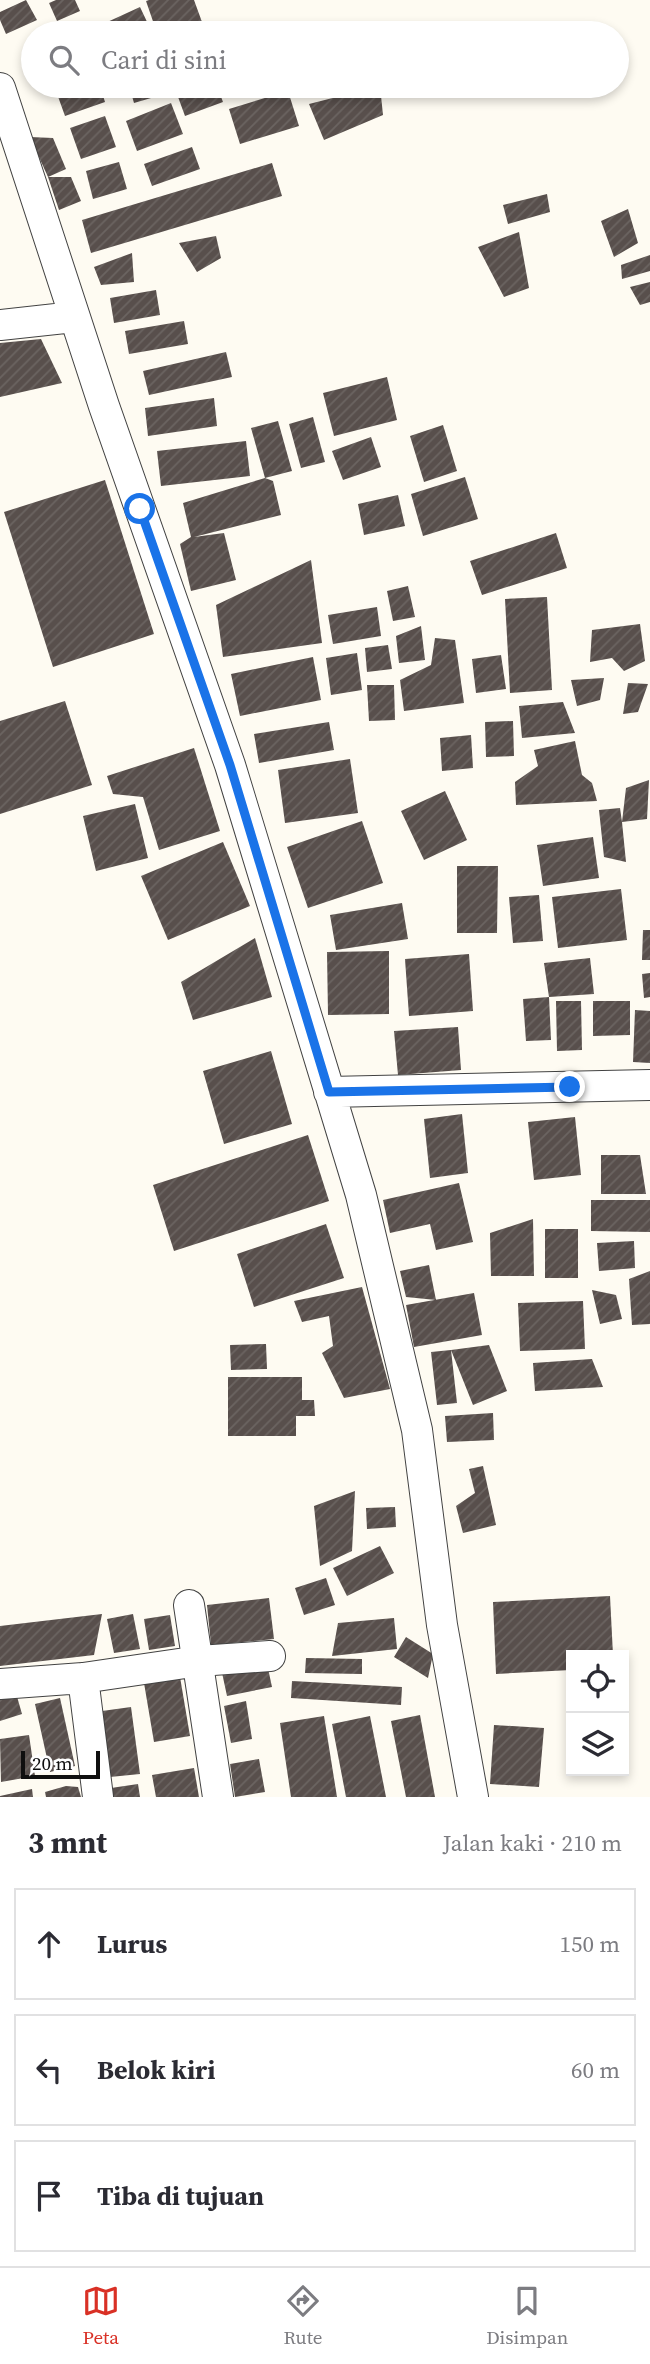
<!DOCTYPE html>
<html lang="id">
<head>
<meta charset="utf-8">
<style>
  :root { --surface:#fff; --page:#f2f2f3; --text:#2b2b33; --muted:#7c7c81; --line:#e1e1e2; --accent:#d93025 }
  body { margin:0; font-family:"Source Serif 4",serif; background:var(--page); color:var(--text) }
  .controls { position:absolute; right:21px; bottom:21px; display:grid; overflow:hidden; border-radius:0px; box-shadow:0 4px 10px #0003 }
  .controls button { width:63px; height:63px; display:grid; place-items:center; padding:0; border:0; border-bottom:2px solid var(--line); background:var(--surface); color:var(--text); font:35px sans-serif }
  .scale { position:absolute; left:21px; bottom:18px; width:79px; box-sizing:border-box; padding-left:7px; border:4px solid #0f0f0f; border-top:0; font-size:19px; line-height:24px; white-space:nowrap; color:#0f0f0f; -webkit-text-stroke:5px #fff; paint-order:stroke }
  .stop { position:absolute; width:21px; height:21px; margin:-16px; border:5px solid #1a73e8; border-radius:50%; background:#fff }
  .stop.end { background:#1a73e8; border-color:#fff; box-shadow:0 2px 7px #0008 }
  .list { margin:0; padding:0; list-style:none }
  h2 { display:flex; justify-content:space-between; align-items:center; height:91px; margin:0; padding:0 28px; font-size:30px }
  h2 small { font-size:23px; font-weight:400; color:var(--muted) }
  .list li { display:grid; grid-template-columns:46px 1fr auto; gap:21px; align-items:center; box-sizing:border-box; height:112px; margin:0 14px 14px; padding:0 14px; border:2px solid var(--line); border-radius:0px }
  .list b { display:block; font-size:26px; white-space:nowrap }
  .list em { font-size:23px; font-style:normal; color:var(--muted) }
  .icon { flex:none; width:38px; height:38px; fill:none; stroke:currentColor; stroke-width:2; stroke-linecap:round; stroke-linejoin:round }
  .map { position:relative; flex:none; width:650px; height:1797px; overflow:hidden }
  .search { position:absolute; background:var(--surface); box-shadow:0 4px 10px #0003; left:21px; right:21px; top:21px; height:77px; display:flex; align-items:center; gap:18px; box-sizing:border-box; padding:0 24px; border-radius:38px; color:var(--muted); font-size:26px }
  .sheet { height:469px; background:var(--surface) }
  nav { display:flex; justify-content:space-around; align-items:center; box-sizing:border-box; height:98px; border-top:2px solid var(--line); background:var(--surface); font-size:19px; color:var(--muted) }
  nav a { display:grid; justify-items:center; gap:4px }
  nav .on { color:var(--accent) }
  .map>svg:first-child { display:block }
  .building { fill:url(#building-hatch) }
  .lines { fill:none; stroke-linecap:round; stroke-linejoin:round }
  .minor-casing { stroke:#424242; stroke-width:32 }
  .minor { stroke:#fff; stroke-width:30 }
  .route { stroke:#1a73e8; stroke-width:9 }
</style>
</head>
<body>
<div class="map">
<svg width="650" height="1797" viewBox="0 0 650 1797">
  <defs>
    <pattern id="building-hatch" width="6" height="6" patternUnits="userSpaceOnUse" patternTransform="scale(1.75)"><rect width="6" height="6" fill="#584f4c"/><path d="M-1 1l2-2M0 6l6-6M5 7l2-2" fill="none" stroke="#6b6461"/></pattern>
  </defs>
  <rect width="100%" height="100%" fill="#fefbf2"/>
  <path class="building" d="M26,0L37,20L6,34L0,20V12Z
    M56,0H75L80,11L57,21L49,3Z
    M149,0H194L206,33H157L146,1Z
    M140,7L149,26L133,33H107L103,24Z
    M33,43V71L24,46Z
    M73,86H100L105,102L65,116L56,91Z
    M129,86H165L168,93L134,103Z
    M174,86H217L223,102L185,116Z
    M380,86L383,115L324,140L309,104Z
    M288,91L299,126L240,144L229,109Z
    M171,103L183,134L137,151L126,121Z
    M105,116L116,147L81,159L70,128Z
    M30,137L53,138L66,169L48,177Z
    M192,147L200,169L152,186L144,164Z
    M119,162L127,189L93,199L86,171Z
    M272,163L282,196L91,253L82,220Z
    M48,177H71L81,201L59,210Z
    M547,194L550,212L508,224L503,205Z
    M628,209L638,243L614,257L601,221Z
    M519,232L529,288L504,297L478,247Z
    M216,236L221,258L197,272L179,243Z
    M132,253L134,282L101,285L94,267Z
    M650,255V271L622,279L621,265Z
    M650,282V302L640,305L630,287Z
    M156,290L160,315L114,323L110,298Z
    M184,321L188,344L129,354L125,331Z
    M41,339L62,383L0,397V343Z
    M226,352L232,377L149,395L143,371Z
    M387,377L397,420L334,436L323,393Z
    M214,398L217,426L148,436L145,408Z
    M313,417L325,462L301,468L289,424Z
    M278,421L292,471L265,478L273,481L281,515L194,537L224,533L236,580L191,591L180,544L191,537L183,503L265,478L251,428Z
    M443,425L457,471L424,482L410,436Z
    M371,437L381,467L343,480L332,451Z
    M246,441L250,476L161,486L157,451Z
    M465,477L478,519L423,536L411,494Z
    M105,480L154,634L53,667L4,512Z
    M398,495L405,526L364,535L358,504Z
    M556,533L567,568L482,595L470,561Z
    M311,560L322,643L223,657L216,605Z
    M408,586L415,617L393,621L387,591Z
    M547,597L552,690L510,693L505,599Z
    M377,607L381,636L333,644L328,615Z
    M640,624L645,661L624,671L612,658L590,662L592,630Z
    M421,626L425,660L399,663L396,636Z
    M435,638L455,640L464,703L404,711L400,680L431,665Z
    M388,645L392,669L367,672L365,648Z
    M357,653L362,690L331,695L326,658Z
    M501,655L506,689L476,693L472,659Z
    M313,657L321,700L240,716L231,674Z
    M604,678L600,700L577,706L571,680Z
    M628,683L648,684L638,712L623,714Z
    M367,685H394L395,720L369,721Z
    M65,701L92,785L0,814V721Z
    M563,702L575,733L522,738L519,706Z
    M513,721L514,756L486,757L485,722Z
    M329,722L334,750L259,763L254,734Z
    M471,735L473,768L442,771L440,738Z
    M575,741L582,775L592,783L597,801L516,805L515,782L538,766L534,750Z
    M194,748L220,831L159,850L143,797L113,794L107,776Z
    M350,759L358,813L285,823L278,770Z
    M649,780L647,819L622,822L626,788Z
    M445,791L467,840L424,860L401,811Z
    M135,804L148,858L96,871L83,816Z
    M620,808L622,822L626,862L604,857L599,810Z
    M362,821L383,883L308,908L287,847Z
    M593,837L599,878L543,886L537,845Z
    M223,842L250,906L168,940L141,876Z
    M457,866H498L497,933H457Z
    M621,889L627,940L558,948L552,897Z
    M539,895L543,941L513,943L509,897Z
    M402,903L408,939L336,950L330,915Z
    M643,930H650V960H642Z
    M255,938L272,997L193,1020L181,982Z
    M389,951V1014L328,1015L327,952Z
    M469,954L473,1011L409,1016L405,959Z
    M590,958L594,994L549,997L544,963Z
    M650,973V997L644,998L642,974Z
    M549,997L551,1040L526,1041L523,999Z
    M556,1001H581L582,1050L557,1051Z
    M593,1001H630V1035L593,1036Z
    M635,1010L650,1011V1063L633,1062Z
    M458,1027L461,1070L398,1075L394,1031Z
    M271,1051L292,1124L224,1144L203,1071Z
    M462,1114L468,1173L430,1178L424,1119Z
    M575,1117L581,1175L534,1180L528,1122Z
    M308,1135L329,1201L174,1251L153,1185Z
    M601,1155H640L646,1194H601Z
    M459,1183L473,1242L436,1250L430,1224L390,1233L383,1200Z
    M591,1200H650V1232L591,1231Z
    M533,1219L534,1276H491L490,1233Z
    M326,1224L344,1278L254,1307L237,1254Z
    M545,1229H578V1278H545Z
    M634,1241L635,1268L599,1271L597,1243Z
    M429,1265L436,1300L406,1297L400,1271Z
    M650,1271V1324L632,1325L629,1279Z
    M362,1287L390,1389L344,1398L322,1353L333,1346L329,1316L302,1322L294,1301Z
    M592,1290L616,1295L622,1319L600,1324Z
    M474,1293L482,1335L414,1347L406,1305Z
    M583,1301L585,1349L520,1351L518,1303Z
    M266,1344L267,1369L231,1370L230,1345Z
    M489,1345L507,1391L473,1405L451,1350Z
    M451,1350L457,1403L437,1405L431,1352Z
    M592,1359L603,1387L535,1391L533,1363Z
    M228,1377H302V1400H314L315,1416H296V1436H228Z
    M493,1413L494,1440L447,1442L445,1416Z
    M483,1466L496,1525L463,1533L456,1506L475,1493L469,1469Z
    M355,1491L352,1551L320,1566L314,1506Z
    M395,1507L396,1527L367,1529L366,1508Z
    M380,1546L394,1573L347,1596L333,1568Z
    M326,1578L335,1605L304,1615L295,1588Z
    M610,1596L613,1655H571V1670L496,1674L493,1602Z
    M269,1598L274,1639L211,1645L207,1605Z
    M102,1614L94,1655L0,1666V1626Z
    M133,1614L140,1649L114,1653L107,1619Z
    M170,1615L175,1646L149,1650L144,1619Z
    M394,1618L397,1649L332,1656L338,1623Z
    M406,1637L433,1654L428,1678L394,1657Z
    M306,1658L362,1659V1674L305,1673Z
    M266,1659L272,1687L227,1696L221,1668Z
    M180,1677L190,1736L154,1742L144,1683Z
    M292,1681L402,1687L401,1705L291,1698Z
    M16,1693L22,1714L0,1721V1698Z
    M60,1698L75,1766L50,1772L35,1704Z
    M246,1701L252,1739L231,1743L224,1706Z
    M131,1707L140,1774L110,1777L102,1711Z
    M420,1715L435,1797H406L391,1721Z
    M324,1716L337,1797H291L280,1723Z
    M370,1716L386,1797H346L332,1724Z
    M494,1725L544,1728L539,1787L490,1784Z
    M29,1735L35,1776L1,1782L0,1739Z
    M259,1759L265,1792L235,1797L230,1764Z
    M194,1768L199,1797H156L152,1775Z
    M138,1784L140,1797H112L111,1788Z
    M66,1786L78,1787L81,1797H46L45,1792Z
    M32,1789L33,1797H0V1796Z"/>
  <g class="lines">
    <defs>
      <path id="minor" d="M0,88L104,406L230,765L361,1195L417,1430L442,1625L473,1797
        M0,325L74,317
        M329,1092L650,1085
        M189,1605L218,1797
        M83,1678L98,1797
        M0,1684L83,1678L199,1661L270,1656"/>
    </defs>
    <use href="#minor" class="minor-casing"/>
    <use href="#minor" class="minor"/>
  </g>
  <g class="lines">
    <path class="route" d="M140,509L230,765L329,1092L570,1087"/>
  </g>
</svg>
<div class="controls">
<button><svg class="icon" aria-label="locate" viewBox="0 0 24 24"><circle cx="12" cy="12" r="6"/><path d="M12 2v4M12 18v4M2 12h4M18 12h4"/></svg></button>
<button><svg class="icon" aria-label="layers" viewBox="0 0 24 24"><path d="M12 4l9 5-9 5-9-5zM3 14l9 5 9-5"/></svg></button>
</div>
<div class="scale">20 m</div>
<div class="stop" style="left:140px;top:509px"></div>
<div class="stop end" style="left:570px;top:1087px"></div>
<div class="search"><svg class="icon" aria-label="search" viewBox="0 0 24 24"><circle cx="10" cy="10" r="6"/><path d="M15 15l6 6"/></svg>Cari di sini</div>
</div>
<section class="sheet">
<h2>3 mnt<small>Jalan kaki · 210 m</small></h2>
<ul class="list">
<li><svg class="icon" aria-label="ahead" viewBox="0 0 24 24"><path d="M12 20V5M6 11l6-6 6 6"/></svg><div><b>Lurus</b></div><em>150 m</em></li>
<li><svg class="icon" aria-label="left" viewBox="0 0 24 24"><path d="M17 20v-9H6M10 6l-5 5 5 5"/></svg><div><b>Belok kiri</b></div><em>60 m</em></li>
<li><svg class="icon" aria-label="arrive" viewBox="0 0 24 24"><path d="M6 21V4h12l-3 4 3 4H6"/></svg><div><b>Tiba di tujuan</b></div></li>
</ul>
</section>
<nav>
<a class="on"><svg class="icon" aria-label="map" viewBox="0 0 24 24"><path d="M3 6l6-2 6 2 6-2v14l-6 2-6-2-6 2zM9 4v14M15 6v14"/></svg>Peta</a>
<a><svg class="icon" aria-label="directions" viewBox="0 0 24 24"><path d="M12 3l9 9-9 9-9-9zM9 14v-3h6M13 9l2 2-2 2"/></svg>Rute</a>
<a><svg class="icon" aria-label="saved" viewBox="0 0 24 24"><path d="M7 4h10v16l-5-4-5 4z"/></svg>Disimpan</a>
</nav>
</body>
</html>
